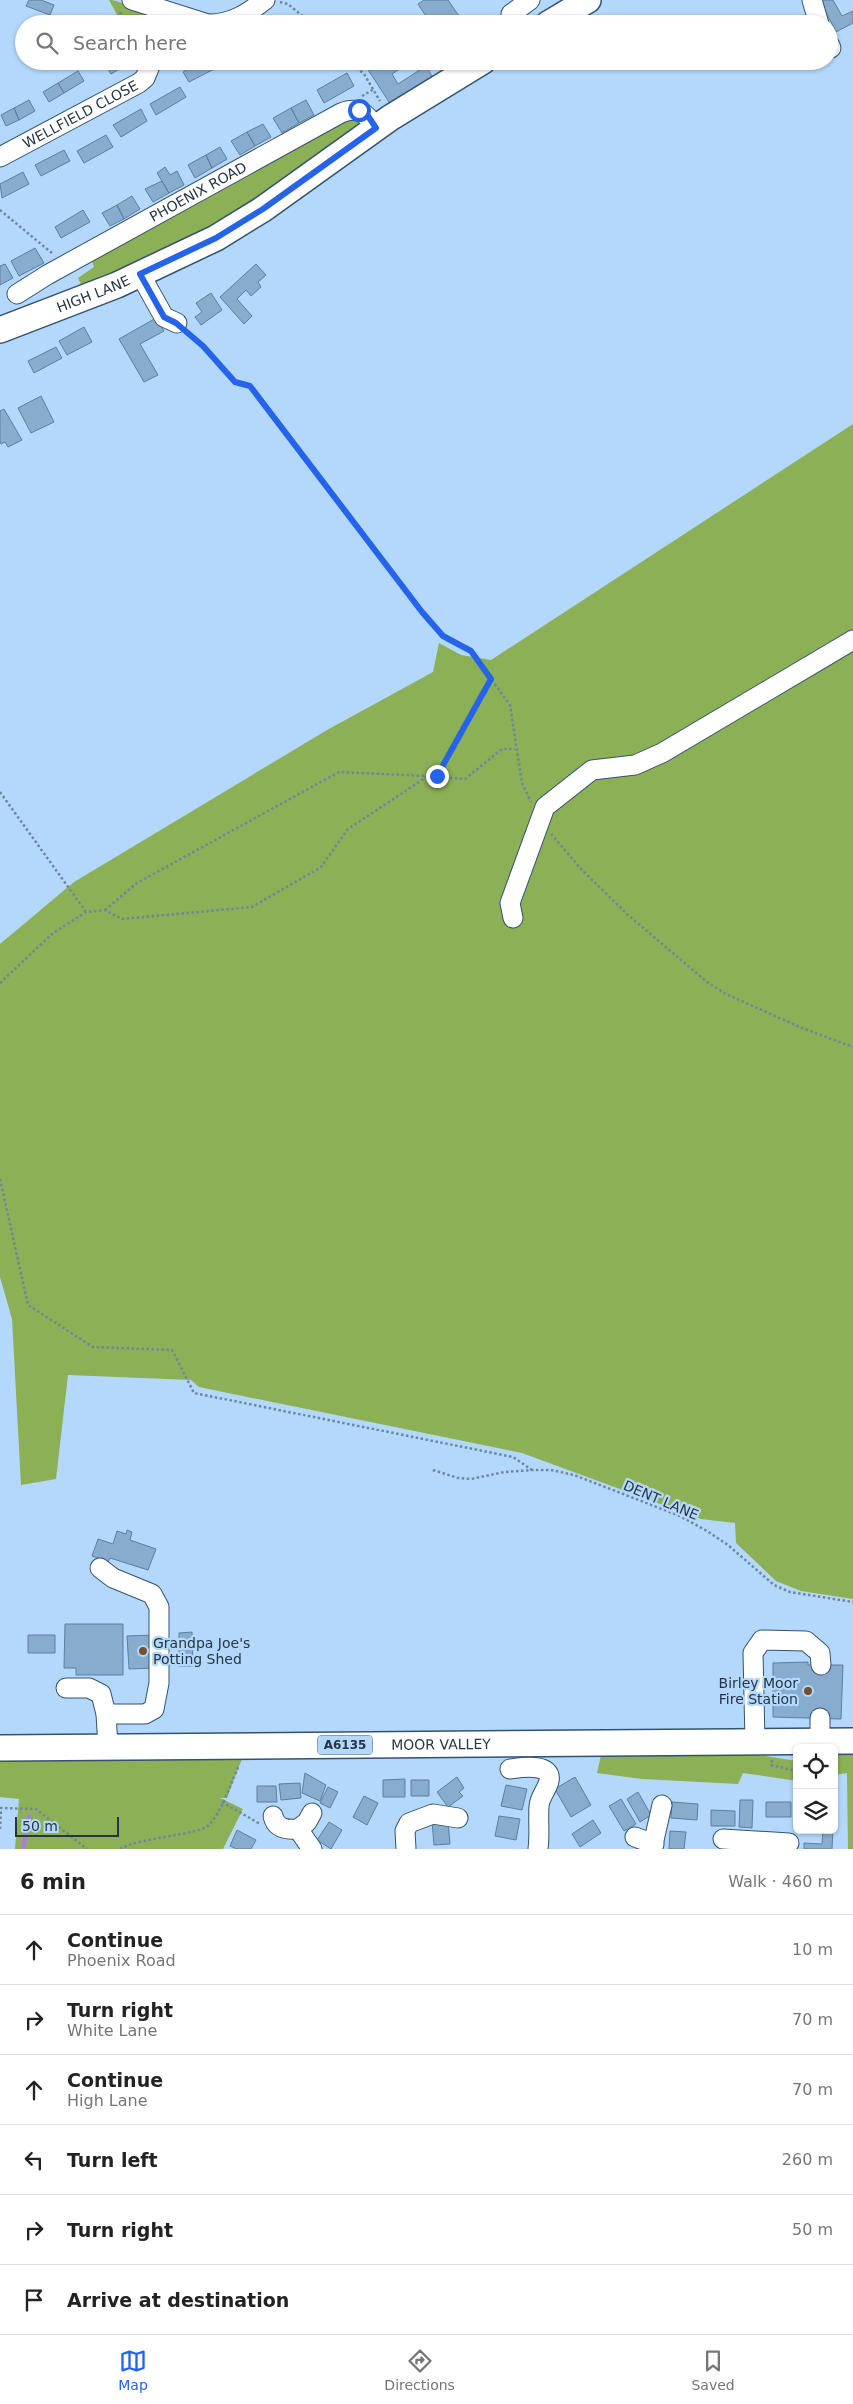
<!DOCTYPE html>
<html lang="en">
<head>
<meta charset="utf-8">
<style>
  :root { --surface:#fff; --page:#f2f2f2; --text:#222; --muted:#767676; --line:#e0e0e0; --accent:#2563eb }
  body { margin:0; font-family:"DejaVu Sans",sans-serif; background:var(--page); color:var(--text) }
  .controls { position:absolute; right:15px; bottom:15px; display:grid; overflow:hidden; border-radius:8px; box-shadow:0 1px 4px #0004 }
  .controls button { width:45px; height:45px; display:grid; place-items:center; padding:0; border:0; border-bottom:1px solid var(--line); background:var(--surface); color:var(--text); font:25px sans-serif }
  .scale { position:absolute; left:15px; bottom:12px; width:104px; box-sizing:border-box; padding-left:5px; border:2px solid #263542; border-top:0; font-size:14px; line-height:18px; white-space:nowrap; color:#263542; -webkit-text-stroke:4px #b3d8fb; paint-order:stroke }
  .stop { position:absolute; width:15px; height:15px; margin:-11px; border:4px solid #2563eb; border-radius:50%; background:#fff }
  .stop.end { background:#2563eb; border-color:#fff; box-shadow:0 1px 5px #0008 }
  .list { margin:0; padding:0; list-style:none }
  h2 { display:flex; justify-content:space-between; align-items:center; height:65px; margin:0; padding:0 20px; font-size:21px }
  h2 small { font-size:16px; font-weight:400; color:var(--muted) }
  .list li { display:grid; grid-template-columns:32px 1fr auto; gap:15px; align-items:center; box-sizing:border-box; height:70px; padding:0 20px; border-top:1px solid var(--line) }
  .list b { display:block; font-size:19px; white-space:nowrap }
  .list p { margin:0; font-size:16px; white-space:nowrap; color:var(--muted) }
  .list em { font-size:16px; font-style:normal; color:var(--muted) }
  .icon { flex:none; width:28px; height:28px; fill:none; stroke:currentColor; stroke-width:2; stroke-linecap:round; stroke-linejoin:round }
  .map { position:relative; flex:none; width:853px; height:1849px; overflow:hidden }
  .search { position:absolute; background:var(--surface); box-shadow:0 1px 4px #0004; left:15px; right:15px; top:15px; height:55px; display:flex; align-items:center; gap:12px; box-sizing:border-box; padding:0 18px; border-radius:28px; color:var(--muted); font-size:19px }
  .sheet { height:485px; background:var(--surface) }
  nav { display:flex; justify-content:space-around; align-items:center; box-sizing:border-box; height:70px; border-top:1px solid var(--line); background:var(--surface); font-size:14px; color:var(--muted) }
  nav a { display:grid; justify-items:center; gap:2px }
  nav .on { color:var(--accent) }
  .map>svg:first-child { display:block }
  .green { fill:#8cb055 }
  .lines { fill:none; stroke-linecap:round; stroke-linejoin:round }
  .stream { stroke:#ac7fd6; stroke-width:4.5 }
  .building { fill:#88accd; stroke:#5d7f9e }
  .minor-casing { stroke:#325270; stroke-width:21 }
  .major-casing { stroke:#325270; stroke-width:28 }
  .path { stroke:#6d879f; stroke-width:2.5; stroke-dasharray:2.5 2.5; stroke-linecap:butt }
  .minor { stroke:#fff; stroke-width:19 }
  .major { stroke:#fff; stroke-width:25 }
  .route { stroke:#2563eb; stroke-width:6 }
  .poi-dot { fill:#74512a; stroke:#b3d8fb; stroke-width:2 }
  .labels { text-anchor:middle; stroke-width:4.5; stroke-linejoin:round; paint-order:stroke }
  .shield { fill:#b3d8fb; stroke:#50667a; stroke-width:1 }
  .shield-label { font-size:12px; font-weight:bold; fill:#263542 }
  .street-label { font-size:14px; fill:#263542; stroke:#b3d8fb }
  .poi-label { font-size:14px; fill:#263542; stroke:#b3d8fb; text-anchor:start }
</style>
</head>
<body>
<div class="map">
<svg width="853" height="1849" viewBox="0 0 853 1849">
  <rect width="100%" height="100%" fill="#b3d8fb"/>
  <path class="green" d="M109,0H112L195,24H122Z
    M357,116L363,128L233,214L84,291L78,278L94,267L92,261L345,117Z
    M853,424V1599L801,1591L776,1581L736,1543L735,1523L701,1519L522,1453L199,1387L191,1380L68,1375L56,1479L21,1485L12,1319L0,1277V944L74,882L327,730L433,672L439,643L461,655L491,660Z
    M842,1753L853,1755V1849H848L847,1773L834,1775V1755Z
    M752,1754L797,1761V1781L743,1773L738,1784L642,1779L597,1773L601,1755Z
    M243,1756L227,1798H220L243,1809L223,1849H15L19,1799L0,1797V1758Z"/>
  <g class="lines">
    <path class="stream" d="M23,1849L29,1816"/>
  </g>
  <path class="building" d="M29,0H41L54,5L50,15L26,6Z
    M424,0H448L459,16L449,22L450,24H431L418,4Z
    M820,0H833L842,16L853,11V23L836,32Z
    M103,61H123L126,65L111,74Z
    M203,61H216L218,67L189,82L183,72Z
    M412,61L392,74L398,84L426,66L433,78L391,105L363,62Z
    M78,71L84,81L64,93L58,83Z
    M347,73L354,86L324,103L317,90Z
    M58,83L64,93L49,102L43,92Z
    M180,87L186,97L156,115L150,104Z
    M29,100L35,111L19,120L14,108Z
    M306,100L314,115L299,123L291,108Z
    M14,108L19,120L6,126L1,115Z
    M291,108L299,123L282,133L273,118Z
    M141,109L147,121L121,137L113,125Z
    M263,124L271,137L255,146L247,132Z
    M247,132L255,146L240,155L231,141Z
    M106,135L113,147L84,163L77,151Z
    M220,147L227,159L212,168L206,155Z
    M64,150L70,161L41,176L35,165Z
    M206,155L212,168L195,178L188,165Z
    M165,167L170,175L177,171L184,185L169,193L157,173Z
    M23,172L29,184L2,198L0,184Z
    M162,181L169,193L153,202L145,189Z
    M132,196L140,209L124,219L117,205Z
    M117,205L124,219L110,226L102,213Z
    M83,210L90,222L61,238L55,227Z
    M35,248L44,263L19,276L11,261Z
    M5,264L13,278L0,285V266Z
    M256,264L266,275L258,282L261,287L251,296L246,290L237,299L252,316L244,324L220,297Z
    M211,293L222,310L201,325L195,317L202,312L196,303Z
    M156,318L164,331L140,344L158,375L144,382L119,339Z
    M84,327L92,342L67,355L59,341Z
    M56,347L62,358L34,373L28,361Z
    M41,396L54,422L31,433L18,408Z
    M4,409L22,440L8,447L5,442L1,444L0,441V411Z
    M127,1530L132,1532L130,1540L156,1549L148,1570L110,1558L108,1562L92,1556L98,1539L113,1544L117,1531L126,1534Z
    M65,1624H123V1675H76V1668H64Z
    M192,1632L193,1666H179V1633Z
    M28,1635H55V1653H28Z
    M154,1635L155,1668L129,1669L127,1636Z
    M808,1662V1665H843L841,1719L773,1717V1663Z
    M305,1773L326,1785L320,1801L302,1793Z
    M457,1777L464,1788L459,1792L463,1796L448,1807L437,1792Z
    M575,1777L591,1805L571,1817L555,1789Z
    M405,1779V1797H383V1780Z
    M411,1780H429V1796H411Z
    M300,1783L301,1798L281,1800L279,1784Z
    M506,1785L527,1789L522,1810L501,1806Z
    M257,1786H276L277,1802H257Z
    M328,1787L338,1792L330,1808L320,1803Z
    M638,1792L651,1815L640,1822L627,1799Z
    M364,1796L378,1803L367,1825L353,1817Z
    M621,1799L636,1824L624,1831L609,1806Z
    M740,1800H753L752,1828L739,1827Z
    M672,1802L698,1804L697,1820L671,1818Z
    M766,1802H791V1817H766Z
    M711,1810L735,1811V1826H711Z
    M499,1816L520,1819L516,1840L495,1836Z
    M448,1820L450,1844L434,1845L432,1821Z
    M593,1820L601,1833L580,1847L572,1834Z
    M329,1822L342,1830L331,1849L317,1840Z
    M237,1830L256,1840L251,1849H237L230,1846Z
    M823,1830H833L832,1849H804V1843L822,1844Z
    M670,1831L686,1832L684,1849H669Z"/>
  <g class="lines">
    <defs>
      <g id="minor">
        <path d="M132,0L208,24"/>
        <path d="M812,0L819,24"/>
        <path d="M210,24C232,24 248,13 265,0"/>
        <path d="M515,24L511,14L530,0"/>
        <path d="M829,44L831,48"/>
        <path id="s1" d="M0,157L139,83L145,78L152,61"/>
        <path d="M140,274L164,317L177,323"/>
        <path id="s2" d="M17,294L47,275L341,113C359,106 366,113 376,128"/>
        <path d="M513,918L510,903L545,807L592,770L635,765L662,753L853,640"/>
        <path d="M100,1568L113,1578L152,1594L159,1607V1683L154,1709L145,1714H106"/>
        <path d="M66,1688H89L101,1694L106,1714L108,1747"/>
        <path d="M755,1741L753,1653L762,1640L806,1641L820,1653L821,1665"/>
        <path d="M820,1742V1718"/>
        <path d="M510,1769C519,1768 553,1762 549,1781C547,1790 540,1796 539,1806C538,1821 540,1834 538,1849"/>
        <path d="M273,1816C276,1829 287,1830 298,1829L307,1822L312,1813"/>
        <path d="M298,1829L312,1849"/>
        <path d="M635,1837L654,1844"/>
        <path d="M723,1839L789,1843"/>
        <path d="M406,1849L405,1831L409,1823L433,1814L458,1818"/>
        <path d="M652,1849L662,1805"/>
      </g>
      <g id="major">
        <path d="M548,24L588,0"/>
        <path id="s3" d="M0,330L117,285L216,238L263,209L390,118L483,61"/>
        <path id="s4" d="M0,1748L853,1741"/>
      </g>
    </defs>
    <use href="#minor" class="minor-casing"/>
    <use href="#major" class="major-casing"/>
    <path class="path" d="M280,2L288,4L312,24
      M120,12L126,24
      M349,61L364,74L380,101
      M362,96L374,89
      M0,210L53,254
      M189,334L203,346L235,382L249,386L422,612L443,636L471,651L510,705L522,783L531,802
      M437,776L490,679
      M0,792L86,912
      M551,834L582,870L628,915L707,982L726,994L802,1028L853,1047
      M105,910L137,883L339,772L427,776
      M0,983L52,934L86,912L105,910L122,919L252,907L321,867L348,829L428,776L465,779L502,749H515
      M0,1179L28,1305L93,1347L172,1350L194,1393L513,1457L532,1470
      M433,1470L458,1478L471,1479L505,1472L532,1470H551L574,1475L680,1516L707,1531L728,1545L774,1585L790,1592L853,1602
      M772,1760L771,1765L797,1771
      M222,1802L260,1824
      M793,1827L796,1826L797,1822
      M0,1829L1,1808L36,1809L87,1849
      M120,1849C140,1837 200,1835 209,1825C222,1811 231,1783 239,1765"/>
    <use href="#minor" class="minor"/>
    <use href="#major" class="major"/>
  </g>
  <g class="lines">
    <path class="route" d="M359,110L368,116L376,128L263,209L216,238L140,274L164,317L176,323L203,346L235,382L250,386L422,612L443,636L471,651L491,679L437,776"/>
  </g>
  <g class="poi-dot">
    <circle cx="143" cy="1651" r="5"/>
    <circle cx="808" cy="1691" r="5"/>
  </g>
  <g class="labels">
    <rect class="shield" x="317.5" y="1735.5" width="55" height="19" rx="4"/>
    <g class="shield-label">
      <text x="345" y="1749">A6135</text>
    </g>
    <g class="street-label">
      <text dy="5" stroke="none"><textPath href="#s1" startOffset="91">WELLFIELD CLOSE</textPath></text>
      <text dy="5" stroke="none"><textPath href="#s2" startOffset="208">PHOENIX ROAD</textPath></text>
      <text dy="5" stroke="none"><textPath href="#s3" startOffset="100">HIGH LANE</textPath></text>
      <text transform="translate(661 1500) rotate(23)" y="5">DENT LANE</text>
      <text dy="5" stroke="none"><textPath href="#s4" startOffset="441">MOOR VALLEY</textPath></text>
    </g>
    <g class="poi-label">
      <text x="153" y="1648">Grandpa Joe's<tspan x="153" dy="16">Potting Shed</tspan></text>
      <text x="798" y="1688" text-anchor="end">Birley Moor<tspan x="798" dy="16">Fire Station</tspan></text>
    </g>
  </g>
</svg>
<div class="controls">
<button><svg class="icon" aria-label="locate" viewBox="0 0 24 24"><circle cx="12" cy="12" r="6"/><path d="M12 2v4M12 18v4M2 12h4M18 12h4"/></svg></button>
<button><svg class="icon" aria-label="layers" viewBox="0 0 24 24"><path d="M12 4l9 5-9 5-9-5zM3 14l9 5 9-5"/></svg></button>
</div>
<div class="scale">50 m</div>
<div class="stop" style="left:359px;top:110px"></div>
<div class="stop end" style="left:437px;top:776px"></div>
<div class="search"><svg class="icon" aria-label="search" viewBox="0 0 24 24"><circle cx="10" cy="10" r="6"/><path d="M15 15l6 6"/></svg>Search here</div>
</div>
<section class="sheet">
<h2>6 min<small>Walk · 460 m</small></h2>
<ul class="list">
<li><svg class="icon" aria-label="ahead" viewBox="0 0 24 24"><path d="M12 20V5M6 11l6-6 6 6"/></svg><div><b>Continue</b><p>Phoenix Road</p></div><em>10 m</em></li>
<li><svg class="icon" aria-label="right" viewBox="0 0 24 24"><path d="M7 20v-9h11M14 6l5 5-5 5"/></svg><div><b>Turn right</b><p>White Lane</p></div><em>70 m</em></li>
<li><svg class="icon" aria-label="ahead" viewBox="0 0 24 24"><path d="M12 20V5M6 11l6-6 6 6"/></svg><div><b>Continue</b><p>High Lane</p></div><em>70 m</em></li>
<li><svg class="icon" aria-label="left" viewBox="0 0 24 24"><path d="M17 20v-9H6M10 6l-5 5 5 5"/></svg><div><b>Turn left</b></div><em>260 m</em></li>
<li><svg class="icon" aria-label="right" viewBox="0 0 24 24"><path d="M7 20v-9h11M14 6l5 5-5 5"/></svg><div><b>Turn right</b></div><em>50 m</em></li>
<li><svg class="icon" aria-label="arrive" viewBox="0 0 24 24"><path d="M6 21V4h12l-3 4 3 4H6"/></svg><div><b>Arrive at destination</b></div></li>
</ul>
</section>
<nav>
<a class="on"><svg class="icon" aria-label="map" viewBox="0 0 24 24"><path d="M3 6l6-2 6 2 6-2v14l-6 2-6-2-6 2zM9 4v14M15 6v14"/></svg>Map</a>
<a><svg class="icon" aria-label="directions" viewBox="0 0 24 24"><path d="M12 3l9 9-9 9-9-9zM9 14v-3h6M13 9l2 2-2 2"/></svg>Directions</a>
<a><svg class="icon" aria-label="saved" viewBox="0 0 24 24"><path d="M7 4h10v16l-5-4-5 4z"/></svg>Saved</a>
</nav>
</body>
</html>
